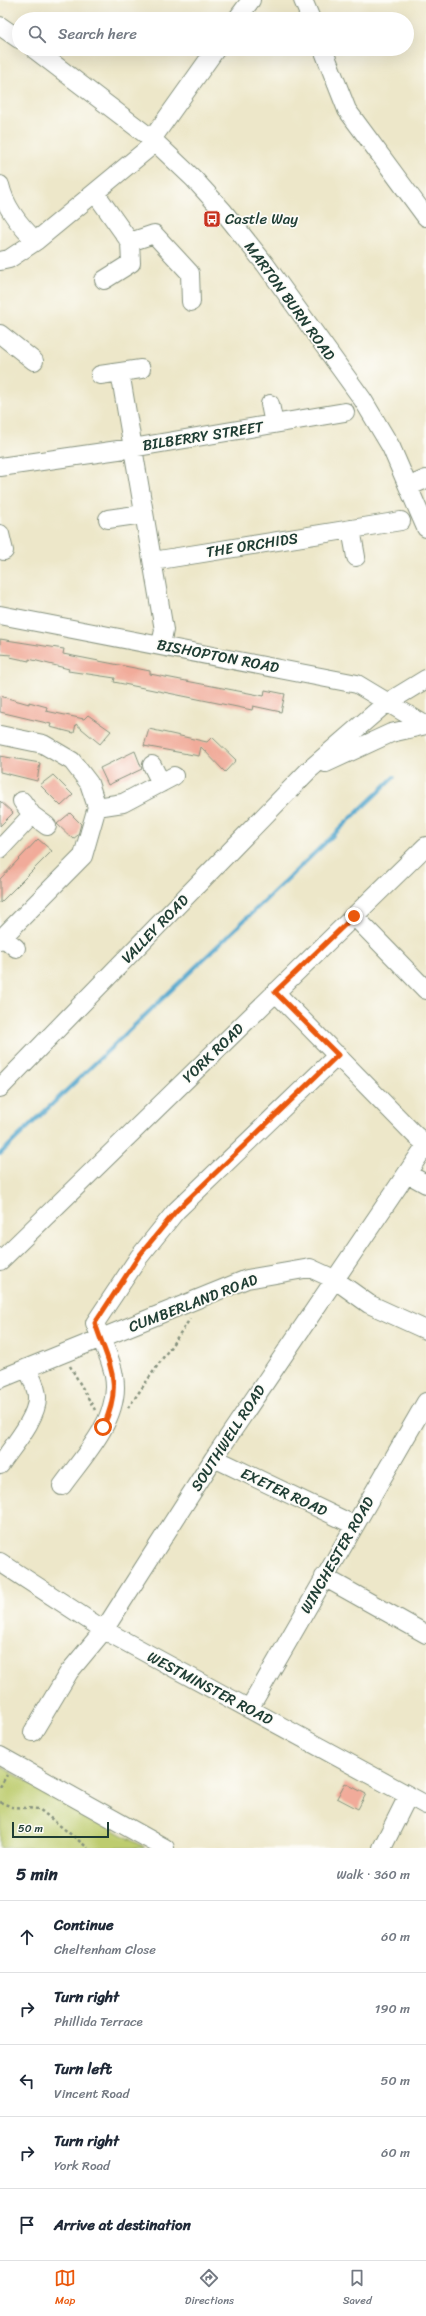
<!DOCTYPE html>
<html lang="en">
<head>
<meta charset="utf-8">
<style>
  :root { --surface:#fff; --page:#f2f2f3; --text:#1f2937; --muted:#747a83; --line:#e0e1e3; --accent:#ea580c }
  body { margin:0; font-family:Sriracha,sans-serif; background:var(--page); color:var(--text) }
  .scale { position:absolute; left:12px; bottom:10px; width:97px; box-sizing:border-box; padding-left:4px; border:2px solid #1f3d34; border-top:0; font-size:11px; line-height:14px; white-space:nowrap; color:#1f3d34; -webkit-text-stroke:3px #fdfcf7; paint-order:stroke }
  .stop { position:absolute; width:12px; height:12px; margin:-9px; border:3px solid #ea580c; border-radius:50%; background:#fff }
  .stop.end { background:#ea580c; border-color:#fff; box-shadow:0 1px 4px #0008 }
  .list { margin:0; padding:0; list-style:none }
  h2 { display:flex; justify-content:space-between; align-items:center; height:52px; margin:0; padding:0 16px; font-size:17px }
  h2 small { font-size:13px; font-weight:400; color:var(--muted) }
  .list li { display:grid; grid-template-columns:26px 1fr auto; gap:12px; align-items:center; box-sizing:border-box; height:72px; padding:0 16px; border-top:1px solid var(--line) }
  .list b { display:block; font-size:15px; white-space:nowrap }
  .list p { margin:0; font-size:13px; white-space:nowrap; color:var(--muted) }
  .list em { font-size:13px; font-style:normal; color:var(--muted) }
  .icon { flex:none; width:22px; height:22px; fill:none; stroke:currentColor; stroke-width:2; stroke-linecap:round; stroke-linejoin:round }
  .map { position:relative; flex:none; width:426px; height:1848px; overflow:hidden }
  .search { position:absolute; background:var(--surface); box-shadow:0 4px 16px #0002; left:12px; right:12px; top:12px; height:44px; display:flex; align-items:center; gap:10px; box-sizing:border-box; padding:0 14px; border-radius:22px; color:var(--muted); font-size:15px }
  .sheet { height:412px; background:var(--surface) }
  nav { display:flex; justify-content:space-around; align-items:center; box-sizing:border-box; height:56px; border-top:1px solid var(--line); background:var(--surface); font-size:11px; color:var(--muted) }
  nav a { display:grid; justify-items:center; gap:2px }
  nav .on { color:var(--accent) }
  .map>svg:first-child { display:block }
  .park { fill:#bdcc6e; stroke:#6e8451 }
  .lines { fill:none; stroke-linecap:round; stroke-linejoin:round }
  .stream { stroke:#50a5cc; stroke-width:4 }
  .building { fill:#f1ab9a }
  .minor-casing { stroke:#86927e; stroke-width:20 }
  .path { stroke:#86927e; stroke-width:2.5; stroke-dasharray:3 3; stroke-linecap:butt }
  .minor { stroke:#fff; stroke-width:18 }
  .route { stroke:#ea580c; stroke-width:5 }
  .labels { text-anchor:middle; stroke-width:3.5; stroke-linejoin:round; paint-order:stroke }
  .poi-label { font-size:15px; fill:#1f3d34; stroke:#fdfcf7; text-anchor:start }
  .street-label { font-size:15px; fill:#1f3d34; stroke:#fdfcf7 }
</style>
</head>
<body>
<div class="map">
<svg width="426" height="1848" viewBox="0 0 426 1848">
  <rect width="100%" height="100%" fill="#fdfcf7"/>
  <filter id="ink" filterUnits="userSpaceOnUse"><feTurbulence type="fractalNoise" baseFrequency=".025" numOctaves="2"/><feDisplacementMap in="SourceGraphic" scale="8" xChannelSelector="R" yChannelSelector="G"/><feConvolveMatrix kernelMatrix="1 2 1 2 8 2 1 2 1" color-interpolation-filters="sRGB"/></filter>
  <filter id="wash" filterUnits="userSpaceOnUse"><feTurbulence type="fractalNoise" baseFrequency=".012" numOctaves="4" result="noise"/><feDisplacementMap in="SourceGraphic" scale="16" xChannelSelector="R" yChannelSelector="G"/><feGaussianBlur stdDeviation="0.9" result="paint"/><feColorMatrix in="noise" values="0 0 0 0 0 0 0 0 0 0 0 0 0 0 0 0 0 1.4 0 .05"/><feComposite in="paint" operator="in"/></filter>
  <g filter="url(#wash)">
    <rect width="100%" height="100%" fill="#ede7c9"/>
    <path class="park" d="M0,1766L9,1771L146,1848H0Z"/>
    <g class="lines">
      <path class="stream" d="M0,1154L394,777"/>
    </g>
    <g id="blocks">
      <path class="building" d="M0,639L64,649L63,654L150,671V674L264,696L265,690L285,694L281,712L253,706L252,710L114,682L115,678L68,671L69,669L29,659V661L10,657L11,655L0,654Z
        M0,696L29,704V702L47,707L46,711L84,719L88,715L111,731L100,744L76,724L74,733L50,727L51,724L0,712Z
        M149,729L207,742L212,737L236,760L225,772L201,747L199,756L144,746Z
        M135,751L142,769L108,785L100,768Z
        M0,756L40,763L37,781L0,772Z
        M53,775L73,795L61,806L40,785Z
        M0,801L13,813L0,826Z
        M70,813L81,824L78,835L73,839L57,824Z
        M38,839L52,851L0,903V879Z
        M345,1783L366,1794L358,1809L337,1798Z"/>
    </g>
  </g>
  <g filter="url(#ink)">
    <use href="#blocks" fill-opacity="0" stroke="#86927e" stroke-width="1"/>
    <g class="lines">
      <defs>
        <path id="minor" d="M303,0L311,19
          M237,19L251,0
          M0,26L19,39
          M34,49L152,139L194,179L223,211L265,264L363,400L391,447L426,528
          M323,49L347,110L426,217
          M152,139L216,49
          M0,185C5,208 20,226 36,241
          M96,194L130,242L154,234L190,273L191,302
          M0,261L9,259L36,241L156,142
          M104,280L131,263L130,242
          M0,334L34,361
          M120,372L164,630L161,645
          M100,375L141,369
          M270,404L274,424
          M0,467L132,448L345,412
          M410,486L426,479
          M108,519L143,514
          M351,529L356,557
          M0,534L4,551
          M153,561L401,521
          M0,615L357,684L425,725
          M0,735L43,744L72,761L89,783L97,807L83,856L0,940
          M326,763L391,733L426,725
          M152,765L161,783
          M22,801L32,815L47,826
          M97,807L123,803L174,776
          M0,849L32,815
          M354,916L426,990
          M3,937L16,948
          M275,992L415,1135L426,1144
          M0,1088L309,770L385,704L426,679
          M408,1174L426,1184
          M0,1261L426,846
          M0,1379L247,1279L310,1268L334,1279L369,1304L426,1330
          M214,1458L354,1525
          M0,1465C11,1448 38,1418 37,1397C37,1387 31,1377 27,1368
          M62,1486C82,1458 115,1424 115,1387C115,1365 102,1343 95,1323L139,1257L176,1211L338,1055
          M0,1562L104,1630L426,1805
          M324,1577L426,1634
          M249,1709L426,1402
          M33,1732L69,1672L104,1630L214,1458L426,1145
          M0,1756L165,1848
          M382,1848L408,1796"/>
      </defs>
      <use href="#minor" class="minor-casing"/>
      <path class="path" d="M70,1366L95,1410
        M128,1408L190,1319
        M0,1787L7,1775
        M0,1802L12,1807L39,1809L88,1848"/>
      <use href="#minor" class="minor"/>
    </g>
  </g>
  <g class="lines" filter="url(#ink)">
    <path class="route" d="M103,1427C124,1382 109,1366 95,1323L139,1256L176,1211L338,1055L275,992L354,916"/>
  </g>
  <defs>
    <symbol id="bus-square" viewBox="-11 -11 22 22"><rect x="-9" y="-9" width="18" height="18" rx="4" fill="#c8321e" stroke="#fdfcf7"/><path d="M-5-6H5V4H4V6H2V4H-2V6H-4V4H-5ZM-3.5-4V0h7V-4ZM-3.5 1.2v1.5H-2V1.2ZM2 1.2v1.5H3.5V1.2Z" fill="#fff"/></symbol>
  </defs>
  <g fill-rule="evenodd">
    <use href="#bus-square" x="202" y="209" width="20" height="20"/>
  </g>
  <g class="labels">
    <g class="poi-label">
      <text x="225" y="224">Castle Way</text>
    </g>
    <g class="street-label">
      <text transform="translate(290 301) rotate(54)" y="5">MARTON BURN ROAD</text>
      <text transform="translate(203 436) rotate(-9)" y="5">BILBERRY STREET</text>
      <text transform="translate(252 545) rotate(-9)" y="5">THE ORCHIDS</text>
      <text transform="translate(218 656) rotate(11)" y="5">BISHOPTON ROAD</text>
      <text transform="translate(155 929) rotate(-46)" y="5">VALLEY ROAD</text>
      <text transform="translate(213 1053) rotate(-44)" y="5">YORK ROAD</text>
      <text transform="translate(193 1303) rotate(-21)" y="5">CUMBERLAND ROAD</text>
      <text transform="translate(228 1438) rotate(-57)" y="5">SOUTHWELL ROAD</text>
      <text transform="translate(284 1492) rotate(25)" y="5">EXETER ROAD</text>
      <text transform="translate(337 1555) rotate(-60)" y="5">WINCHESTER ROAD</text>
      <text transform="translate(210 1688) rotate(28)" y="5">WESTMINSTER ROAD</text>
    </g>
  </g>
</svg>
<div class="scale">50 m</div>
<div class="stop" style="left:103px;top:1427px"></div>
<div class="stop end" style="left:354px;top:916px"></div>
<div class="search"><svg class="icon" aria-label="search" viewBox="0 0 24 24"><circle cx="10" cy="10" r="6"/><path d="M15 15l6 6"/></svg>Search here</div>
</div>
<section class="sheet">
<h2>5 min<small>Walk · 360 m</small></h2>
<ul class="list">
<li><svg class="icon" aria-label="ahead" viewBox="0 0 24 24"><path d="M12 20V5M6 11l6-6 6 6"/></svg><div><b>Continue</b><p>Cheltenham Close</p></div><em>60 m</em></li>
<li><svg class="icon" aria-label="right" viewBox="0 0 24 24"><path d="M7 20v-9h11M14 6l5 5-5 5"/></svg><div><b>Turn right</b><p>Phillida Terrace</p></div><em>190 m</em></li>
<li><svg class="icon" aria-label="left" viewBox="0 0 24 24"><path d="M17 20v-9H6M10 6l-5 5 5 5"/></svg><div><b>Turn left</b><p>Vincent Road</p></div><em>50 m</em></li>
<li><svg class="icon" aria-label="right" viewBox="0 0 24 24"><path d="M7 20v-9h11M14 6l5 5-5 5"/></svg><div><b>Turn right</b><p>York Road</p></div><em>60 m</em></li>
<li><svg class="icon" aria-label="arrive" viewBox="0 0 24 24"><path d="M6 21V4h12l-3 4 3 4H6"/></svg><div><b>Arrive at destination</b></div></li>
</ul>
</section>
<nav>
<a class="on"><svg class="icon" aria-label="map" viewBox="0 0 24 24"><path d="M3 6l6-2 6 2 6-2v14l-6 2-6-2-6 2zM9 4v14M15 6v14"/></svg>Map</a>
<a><svg class="icon" aria-label="directions" viewBox="0 0 24 24"><path d="M12 3l9 9-9 9-9-9zM9 14v-3h6M13 9l2 2-2 2"/></svg>Directions</a>
<a><svg class="icon" aria-label="saved" viewBox="0 0 24 24"><path d="M7 4h10v16l-5-4-5 4z"/></svg>Saved</a>
</nav>
</body>
</html>
